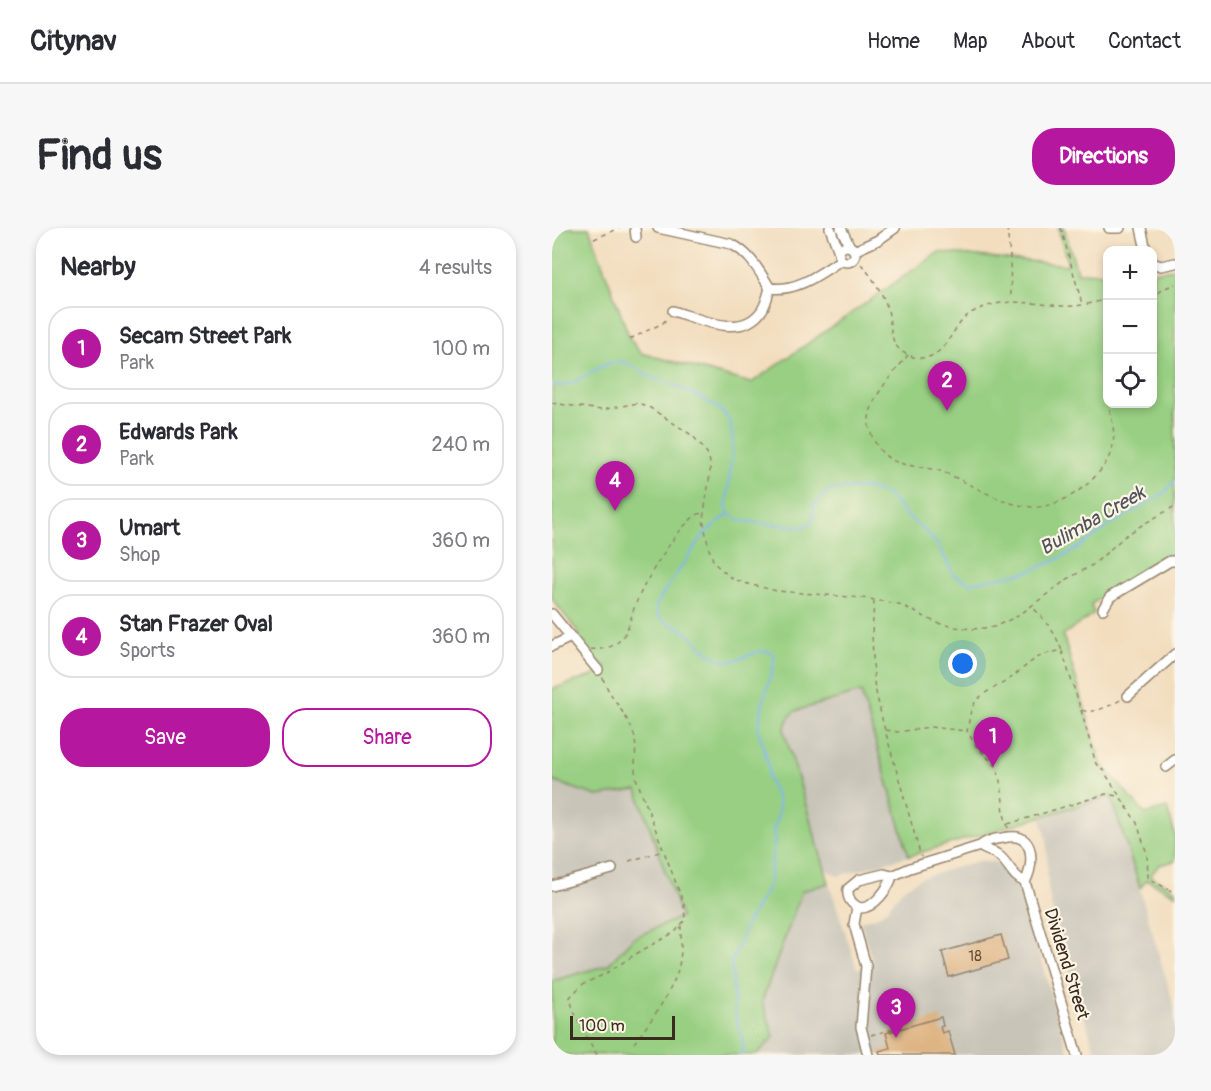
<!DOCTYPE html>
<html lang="en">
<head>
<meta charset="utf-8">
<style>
  :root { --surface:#fff; --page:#f7f7f7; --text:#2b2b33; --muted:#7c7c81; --line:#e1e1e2; --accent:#b5179e }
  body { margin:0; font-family:Pangolin,sans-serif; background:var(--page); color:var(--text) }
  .controls { position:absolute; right:18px; top:18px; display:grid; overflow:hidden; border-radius:12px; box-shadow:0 3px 9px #0003 }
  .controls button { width:54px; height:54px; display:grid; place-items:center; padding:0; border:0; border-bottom:2px solid var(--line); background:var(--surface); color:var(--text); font:30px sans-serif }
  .scale { position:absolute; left:18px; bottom:15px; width:105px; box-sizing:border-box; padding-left:6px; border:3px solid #3b2a1e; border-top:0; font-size:16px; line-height:21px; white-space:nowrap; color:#3b2a1e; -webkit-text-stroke:4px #fcf5e5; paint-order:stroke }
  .you { position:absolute; left:411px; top:436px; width:21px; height:21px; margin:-15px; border:4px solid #fff; border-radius:50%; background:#1a73e8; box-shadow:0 0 0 9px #1a73e833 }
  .badge { display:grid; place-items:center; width:39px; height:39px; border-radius:50%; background:var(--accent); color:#fff; font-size:20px; font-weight:700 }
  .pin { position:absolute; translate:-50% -50px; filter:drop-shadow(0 2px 3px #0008) }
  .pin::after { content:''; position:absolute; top:32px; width:21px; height:18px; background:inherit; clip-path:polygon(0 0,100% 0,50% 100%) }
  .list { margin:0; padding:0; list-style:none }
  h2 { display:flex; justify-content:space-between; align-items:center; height:78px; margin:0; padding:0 24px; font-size:26px }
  h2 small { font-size:20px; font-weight:400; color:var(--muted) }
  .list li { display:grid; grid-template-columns:39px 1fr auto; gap:18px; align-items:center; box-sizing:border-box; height:84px; margin:0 12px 12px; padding:0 12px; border:2px solid var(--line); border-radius:24px }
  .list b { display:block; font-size:22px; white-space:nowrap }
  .list p { margin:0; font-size:20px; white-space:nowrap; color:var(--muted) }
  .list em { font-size:20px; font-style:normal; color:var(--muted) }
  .actions { display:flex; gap:12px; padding:18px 24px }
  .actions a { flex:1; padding:14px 0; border:2px solid var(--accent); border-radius:24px; text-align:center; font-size:21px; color:var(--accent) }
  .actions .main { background:var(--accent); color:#fff }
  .icon { flex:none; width:33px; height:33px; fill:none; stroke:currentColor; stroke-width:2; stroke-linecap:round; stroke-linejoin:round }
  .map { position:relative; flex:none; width:623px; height:827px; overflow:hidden; border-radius:24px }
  header { display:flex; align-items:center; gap:36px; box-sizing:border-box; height:84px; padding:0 30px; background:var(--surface); border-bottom:2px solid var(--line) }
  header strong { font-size:28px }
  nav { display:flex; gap:33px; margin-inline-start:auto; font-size:21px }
  .intro { display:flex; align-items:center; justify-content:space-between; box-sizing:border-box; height:144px; padding:0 36px }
  h1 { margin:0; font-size:42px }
  .button { padding:15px 27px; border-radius:24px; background:var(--accent); color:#fff; font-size:21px; font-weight:700 }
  main { display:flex; gap:36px; padding:0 36px }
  aside { flex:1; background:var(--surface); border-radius:24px; box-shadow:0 3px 9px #0003 }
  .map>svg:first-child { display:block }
  .industrial { fill:#c8c4b8 }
  .green { fill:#98cf82; stroke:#6a7c50; stroke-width:1.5 }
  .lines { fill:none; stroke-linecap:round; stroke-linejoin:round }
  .stream { stroke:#81b4ee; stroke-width:2 }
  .building { fill:#deb483 }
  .minor-casing { stroke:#96846e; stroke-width:12 }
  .path { stroke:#96846e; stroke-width:1.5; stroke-dasharray:4.5 4.5; stroke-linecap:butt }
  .minor { stroke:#fff; stroke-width:9 }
  .labels { text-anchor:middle; stroke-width:4.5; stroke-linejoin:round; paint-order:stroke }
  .number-label { font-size:15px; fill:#644c37 }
  .street-label { font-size:18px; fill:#3b2a1e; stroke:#fcf5e5 }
  .water-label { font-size:20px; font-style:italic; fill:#50535c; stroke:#fcf5e5 }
</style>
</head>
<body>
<header>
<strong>Citynav</strong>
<nav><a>Home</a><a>Map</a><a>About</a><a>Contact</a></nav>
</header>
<div class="intro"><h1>Find us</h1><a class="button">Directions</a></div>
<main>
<aside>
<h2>Nearby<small>4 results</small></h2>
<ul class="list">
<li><span class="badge">1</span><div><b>Secam Street Park</b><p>Park</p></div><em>100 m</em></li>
<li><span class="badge">2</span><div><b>Edwards Park</b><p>Park</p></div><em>240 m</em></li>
<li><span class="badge">3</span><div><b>Umart</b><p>Shop</p></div><em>360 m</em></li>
<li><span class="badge">4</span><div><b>Stan Frazer Oval</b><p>Sports</p></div><em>360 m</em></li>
</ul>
<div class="actions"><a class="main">Save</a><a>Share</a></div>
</aside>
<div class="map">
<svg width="623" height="827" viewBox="0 0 623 827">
  <rect width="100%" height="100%" fill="#fcf5e5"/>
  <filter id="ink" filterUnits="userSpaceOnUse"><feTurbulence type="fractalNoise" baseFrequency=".0167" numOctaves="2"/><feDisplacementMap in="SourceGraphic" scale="12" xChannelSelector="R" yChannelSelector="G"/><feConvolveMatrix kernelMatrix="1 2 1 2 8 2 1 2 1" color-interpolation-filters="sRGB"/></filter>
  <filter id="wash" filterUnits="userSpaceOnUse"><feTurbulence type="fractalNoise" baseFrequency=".008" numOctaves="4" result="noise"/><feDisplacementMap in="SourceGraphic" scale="24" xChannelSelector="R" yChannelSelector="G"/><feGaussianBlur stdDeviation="1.35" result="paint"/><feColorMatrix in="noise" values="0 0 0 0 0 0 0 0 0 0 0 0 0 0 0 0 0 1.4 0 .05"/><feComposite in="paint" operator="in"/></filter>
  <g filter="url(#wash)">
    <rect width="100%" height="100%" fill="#f2ddbe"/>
    <path class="industrial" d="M309,464L357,628L286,648L273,641L232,503L237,489L243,483Z
      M0,553L45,568L85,561L129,689L81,710L56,737L0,753Z
      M560,568L623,781V827H544L500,681L496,659L495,612L489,590Z
      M427,633L444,634L468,663L517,827H204L222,809L210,773L251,663L277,655L305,741L321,735L308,693L325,689L334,682L351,661L369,650Z"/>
    <path class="green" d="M0,0H37L78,111L89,125L199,155L387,24L516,37L506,0H512L525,44L555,45L556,176H600L601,44L623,41V325L539,376L542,386L511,407L549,535L593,586L615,580L623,606V633L607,637L598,648L623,662V667L595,652L588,660L559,568L357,628L309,464L243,483C236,489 234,494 232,503L277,655L250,663L210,773L222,809L204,827H0V753L56,737L81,710L129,689L85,562L45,568L0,553V461L40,448L55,439L28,420L27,405L0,371Z"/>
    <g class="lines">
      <path class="stream" d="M0,156C17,164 41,140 58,135C76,129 88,145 104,151C122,158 167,174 176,191C186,208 176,257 174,278L177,286L189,293L252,299L261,293L262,277L277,262L313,260L335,266L354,287L371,301L385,316L402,347L418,355L475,344L502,333L528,319L557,298L611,266L623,253
        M177,286L153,305L113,362L104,378C105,383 105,387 109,391C116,397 127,398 134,404C147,414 160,433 177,433C192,433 203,420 218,424L222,428V436L212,470L206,501L217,539L216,549L226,573L227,583L221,604L223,611L218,644V655L194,697L179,735L183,783L192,819L188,827"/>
    </g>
    <g id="blocks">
      <path class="building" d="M449,707L456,732L397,749L390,724Z
        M389,789L391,798L388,799L390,805L396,803L403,827H328L327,823L338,820L334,805Z"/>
    </g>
  </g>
  <g filter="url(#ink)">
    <use href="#blocks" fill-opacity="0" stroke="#96846e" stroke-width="1.5"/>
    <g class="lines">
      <defs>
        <path id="minor" d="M83,0L84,9
          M106,0L179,16C198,25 207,43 218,60C245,64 267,46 289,32
          M278,0L287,24
          M289,0L298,19
          M557,0H568
          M589,0L594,22
          M287 26a8 8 0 1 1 16 0a8 8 0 1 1-16 0Z
          M302,23L326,12L343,0
          M600,35L609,38L623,35
          M121,83C148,91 190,112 210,82C214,76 216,67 218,60
          M551,381L558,369L618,333H623
          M0,386L46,442
          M0,418L19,409
          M576,468L623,426
          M614,539L623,532
          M428,618C433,623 440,622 446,627C457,635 460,649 473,654
          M340,648C337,660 322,680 309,680C299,677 295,670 296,661L307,652L332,646L340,648L358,640L428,618C434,613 442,611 450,610C455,609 460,608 465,609C484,613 480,641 473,654L525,827
          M0,658L60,641
          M305,679L302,696L314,738L309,799L316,827"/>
      </defs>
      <use href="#minor" class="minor-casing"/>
      <path class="path" d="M455,0L458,29L459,71
        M509,0L530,76
        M42,11L68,0
        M303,30C316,42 330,63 335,79C340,94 336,111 348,122C354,127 362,130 369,130C396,130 400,94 421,84C454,67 481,77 515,78C529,79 542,74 556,71
        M600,71L611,61L623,56
        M78,111L111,95L116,89
        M356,127C341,147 315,171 317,197C318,206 323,215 328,222C344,242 370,236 391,244C420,256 447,276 480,279C510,281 552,250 560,221C564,206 560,190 556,176
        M556,145L553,150L556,172
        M0,175L49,182L86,175L97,179L141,208L155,225L158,234V246L151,292L157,321L162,335L178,349L192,355L225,363L311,370L347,376L385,395L403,399L421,401L442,399L466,388L514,352L542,336L573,308L590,297L623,278
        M322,373L320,406L322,455L331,495L369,629
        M39,421C49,422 61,420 69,411C78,401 79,385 85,373C92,354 132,287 150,285
        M510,423L529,482C540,487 560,477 570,471
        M529,482L544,536L551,542L585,595L595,626L596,650L623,665
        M334,502L346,504L378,499L415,503
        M456,596L554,566L566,568
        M456,600L452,586L450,563L445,539L424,518L415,503C417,496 417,487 420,480C426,466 441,461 453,454C475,440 481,425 510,423C503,404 494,392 479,378
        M77,633L111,623
        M334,774L342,802
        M319,807L341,801
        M82,815C97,796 123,760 127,737C130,724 129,711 129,698
        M45,827C35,809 22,790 18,769L31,756L53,746L87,724L123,704L133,692L132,676L84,550C81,535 86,521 82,507C75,485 57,469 50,448"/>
      <use href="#minor" class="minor"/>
    </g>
  </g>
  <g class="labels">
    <g class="number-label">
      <text x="423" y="733">18</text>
    </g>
    <g class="street-label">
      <text transform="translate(515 736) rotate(73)" y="6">Dividend Street</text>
    </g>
    <g class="water-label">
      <text transform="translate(540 292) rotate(-30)" y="7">Bulimba Creek</text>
    </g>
  </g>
</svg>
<div class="controls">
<button>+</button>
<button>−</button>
<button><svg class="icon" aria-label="locate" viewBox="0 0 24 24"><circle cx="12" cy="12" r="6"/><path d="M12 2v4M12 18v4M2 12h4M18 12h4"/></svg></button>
</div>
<div class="scale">100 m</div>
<div class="you"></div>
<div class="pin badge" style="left:441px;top:539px">1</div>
<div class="pin badge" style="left:395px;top:183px">2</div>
<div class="pin badge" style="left:344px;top:810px">3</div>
<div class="pin badge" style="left:63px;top:283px">4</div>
</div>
</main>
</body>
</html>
